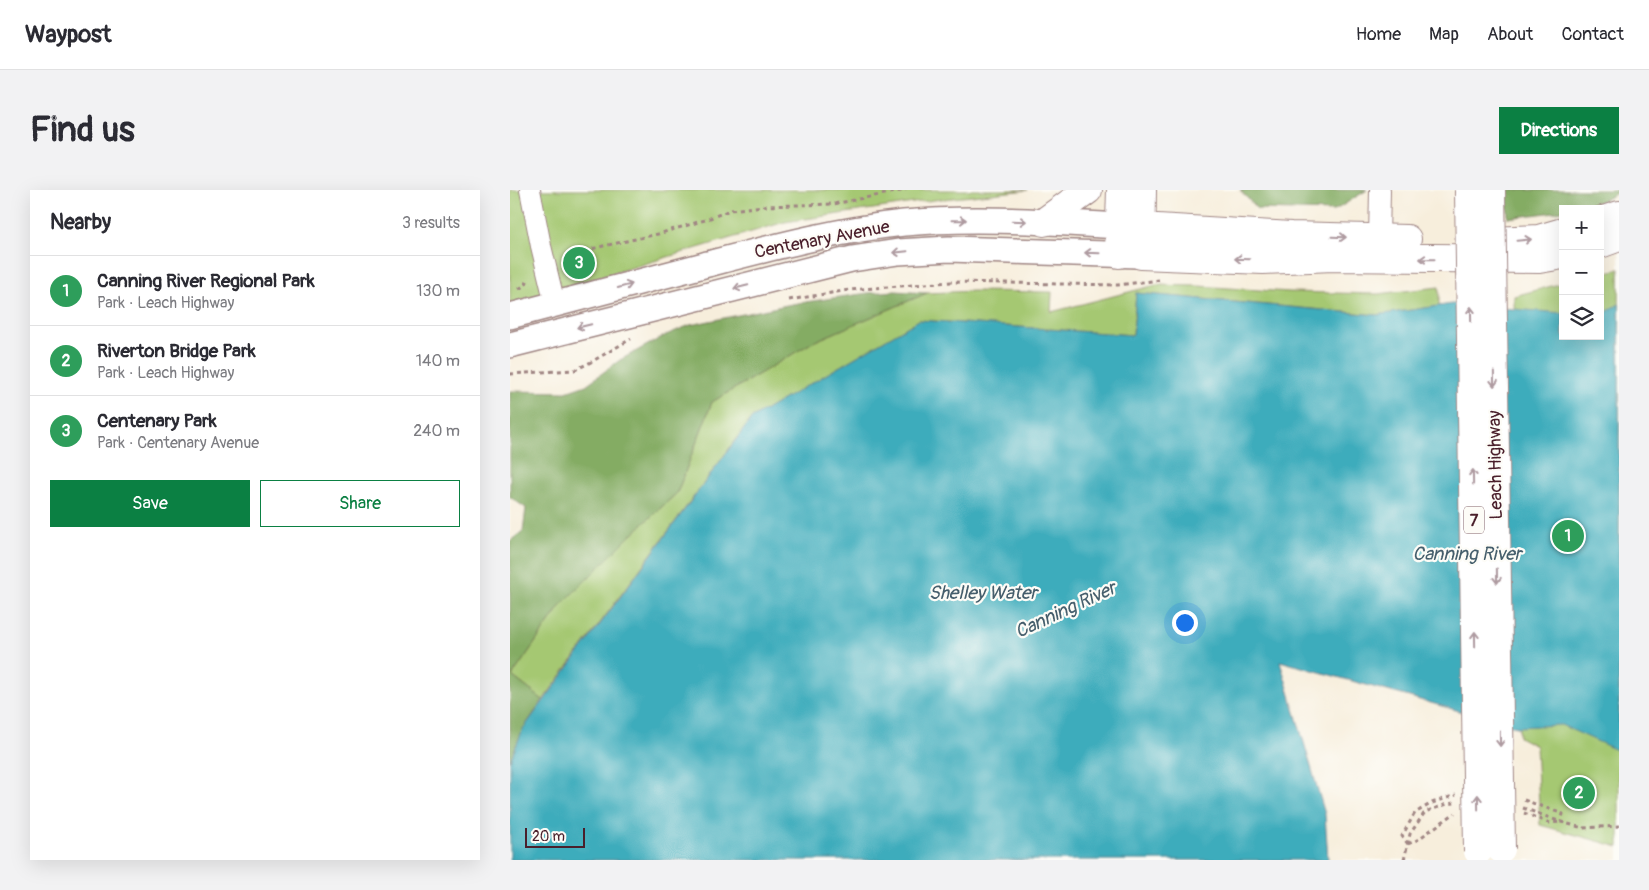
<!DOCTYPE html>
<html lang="en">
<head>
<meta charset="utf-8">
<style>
  :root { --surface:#fff; --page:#f2f2f3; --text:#2b2b33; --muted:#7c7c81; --line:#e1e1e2; --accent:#0b8043 }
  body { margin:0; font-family:Pangolin,sans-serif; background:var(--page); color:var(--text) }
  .controls { position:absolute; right:15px; top:15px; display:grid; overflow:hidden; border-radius:0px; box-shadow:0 5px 20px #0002 }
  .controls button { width:45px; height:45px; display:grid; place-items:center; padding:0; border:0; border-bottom:1px solid var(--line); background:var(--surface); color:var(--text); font:25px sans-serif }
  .scale { position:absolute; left:15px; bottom:12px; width:60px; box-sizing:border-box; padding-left:5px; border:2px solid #4a1f2b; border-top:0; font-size:14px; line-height:18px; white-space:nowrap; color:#4a1f2b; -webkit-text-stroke:4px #fdfcf7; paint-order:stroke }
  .you { position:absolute; left:674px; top:432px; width:18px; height:18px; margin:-12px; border:4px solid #fff; border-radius:50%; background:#1a73e8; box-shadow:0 0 0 8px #1a73e833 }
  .badge { display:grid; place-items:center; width:32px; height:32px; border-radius:50%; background:var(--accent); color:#fff; font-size:16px; font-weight:700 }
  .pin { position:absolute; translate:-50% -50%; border:2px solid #fff; box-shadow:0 1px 5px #0006 }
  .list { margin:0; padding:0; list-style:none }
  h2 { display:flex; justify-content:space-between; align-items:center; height:65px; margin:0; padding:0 20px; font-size:21px }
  h2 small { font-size:16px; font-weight:400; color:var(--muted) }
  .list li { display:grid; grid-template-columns:32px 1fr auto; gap:15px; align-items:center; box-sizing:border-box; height:70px; padding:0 20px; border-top:1px solid var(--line) }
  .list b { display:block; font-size:19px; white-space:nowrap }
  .list p { margin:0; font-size:16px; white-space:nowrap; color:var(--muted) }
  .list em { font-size:16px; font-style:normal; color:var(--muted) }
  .actions { display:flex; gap:10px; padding:15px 20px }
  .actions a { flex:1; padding:11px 0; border:1px solid var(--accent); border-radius:0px; text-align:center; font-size:18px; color:var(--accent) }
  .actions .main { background:var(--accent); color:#fff }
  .icon { flex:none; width:28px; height:28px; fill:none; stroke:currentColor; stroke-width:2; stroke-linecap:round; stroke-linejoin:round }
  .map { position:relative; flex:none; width:1109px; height:670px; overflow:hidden; border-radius:0px }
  header { display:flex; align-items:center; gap:30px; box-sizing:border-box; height:70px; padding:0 25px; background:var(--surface); border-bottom:1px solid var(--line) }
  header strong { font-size:24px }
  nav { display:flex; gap:28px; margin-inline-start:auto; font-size:18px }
  .intro { display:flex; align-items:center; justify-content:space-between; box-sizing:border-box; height:120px; padding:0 30px }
  h1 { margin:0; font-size:35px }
  .button { padding:12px 22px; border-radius:0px; background:var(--accent); color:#fff; font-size:18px; font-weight:700 }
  main { display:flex; gap:30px; padding:0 30px }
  aside { flex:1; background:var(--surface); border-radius:0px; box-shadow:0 5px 20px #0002 }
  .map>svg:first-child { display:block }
  .green { fill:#a5c872; stroke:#78744e }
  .forest { fill:#84ac64; stroke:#676648 }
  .water { fill:#3eacbc; stroke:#446674 }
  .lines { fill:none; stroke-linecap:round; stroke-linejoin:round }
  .minor-casing { stroke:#a08684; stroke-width:22 }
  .major-casing { stroke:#a08684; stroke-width:28 }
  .highway-casing { stroke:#a08684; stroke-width:30 }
  .path { stroke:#a08684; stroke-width:3; stroke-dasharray:4 4; stroke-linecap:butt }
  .minor { stroke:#fff; stroke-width:20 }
  .major { stroke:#fff; stroke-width:25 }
  .highway { stroke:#fff; stroke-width:28 }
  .highway-bridge-casing { stroke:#a08684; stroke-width:30; stroke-linecap:butt }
  .highway-bridge { stroke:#fff; stroke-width:28 }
  .oneway { stroke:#ae9aa0 }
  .labels { text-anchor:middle; stroke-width:4.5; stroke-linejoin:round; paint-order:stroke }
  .shield { fill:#fdfcf7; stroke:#806168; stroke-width:1 }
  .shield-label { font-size:16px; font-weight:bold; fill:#4a1f2b }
  .street-label { font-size:18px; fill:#4a1f2b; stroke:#fdfcf7 }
  .water-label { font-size:19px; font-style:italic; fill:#455e6c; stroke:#fdfcf7 }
</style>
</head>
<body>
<header>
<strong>Waypost</strong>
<nav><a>Home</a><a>Map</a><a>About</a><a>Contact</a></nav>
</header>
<div class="intro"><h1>Find us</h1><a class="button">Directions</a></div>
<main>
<aside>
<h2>Nearby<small>3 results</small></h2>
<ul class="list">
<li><span class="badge" style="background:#2e9e5b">1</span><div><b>Canning River Regional Park</b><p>Park · Leach Highway</p></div><em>130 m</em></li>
<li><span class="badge" style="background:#2e9e5b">2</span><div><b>Riverton Bridge Park</b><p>Park · Leach Highway</p></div><em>140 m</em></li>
<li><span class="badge" style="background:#2e9e5b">3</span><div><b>Centenary Park</b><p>Park · Centenary Avenue</p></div><em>240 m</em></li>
</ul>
<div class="actions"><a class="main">Save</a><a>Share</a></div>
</aside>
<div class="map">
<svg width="1109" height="670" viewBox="0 0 1109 670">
  <rect width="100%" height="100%" fill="#fdfcf7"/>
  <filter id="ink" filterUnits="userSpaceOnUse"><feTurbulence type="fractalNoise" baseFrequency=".02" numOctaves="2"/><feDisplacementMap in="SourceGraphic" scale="10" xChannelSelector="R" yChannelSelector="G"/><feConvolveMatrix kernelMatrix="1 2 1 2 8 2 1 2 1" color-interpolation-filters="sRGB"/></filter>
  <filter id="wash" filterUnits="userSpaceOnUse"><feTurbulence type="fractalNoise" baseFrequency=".0096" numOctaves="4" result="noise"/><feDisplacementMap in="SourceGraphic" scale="20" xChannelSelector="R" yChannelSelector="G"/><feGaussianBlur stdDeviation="1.12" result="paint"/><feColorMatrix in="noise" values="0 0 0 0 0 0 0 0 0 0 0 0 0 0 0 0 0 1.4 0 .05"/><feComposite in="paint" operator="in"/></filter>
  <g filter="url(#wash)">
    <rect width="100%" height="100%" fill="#f7eedc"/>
    <path class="green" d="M0,0H518L424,10L275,32L0,114Z
      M1109,79V657L1030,635L1026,556L1009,547L1004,106L1053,93V146H1090V84Z
      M646,95L688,96L780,102L868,104L929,97V116L867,125L626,103L623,145L409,130L242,228L33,510L2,486L51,415L122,344L167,303L202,212L303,152L417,103L463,101L542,102L541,122Z"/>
    <path class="forest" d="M730,0H857L824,21L747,19Z
      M997,0H1109V1C1097,12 1068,19 1053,19V21L998,28Z
      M385,101L417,103L303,152L202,212L167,303L122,344L51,415L2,486L33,510L13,539L0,571V351L13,341L16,318L0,307V201L56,202L76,195L110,170L156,145L180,135L282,114L358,103Z"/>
    <path class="water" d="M626,103L867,125L942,114L1053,123V146H1090V126L1109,114V561L1051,535L1007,537L770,471L815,624L818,670H0V571L13,539L242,228L409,130L623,145Z"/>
  </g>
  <g filter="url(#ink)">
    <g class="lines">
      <defs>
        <path id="minor" d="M20,0L31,56L45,114
          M869,49L870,0"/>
        <path id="major" d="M0,126C65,109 129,92 194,75C260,58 326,40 394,33C472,26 551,33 629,37
          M0,155L342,69L388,62L439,59L628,65"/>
        <path id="highway" d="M632,0L631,65L753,70L823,67L1029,69L1053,65
          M1090,31L1109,25
          M534,32L578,0
          M631,37L781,46L897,49
          M983,51L1029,49L1053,42
          M1090,54L1109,47
          M609,64L611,0"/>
      </defs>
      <use href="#minor" class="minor-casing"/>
      <use href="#major" class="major-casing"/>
      <use href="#highway" class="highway-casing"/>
      <path class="path" d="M56,75L61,69L74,61L89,57L148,44L195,30L220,20L253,16L323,14L396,0
        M9,99L16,94L18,89
        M279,110L339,100L441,92L608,95L649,90
        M0,184L65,180L81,172L121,149
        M1014,610L1053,624L1051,632
        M1013,618L1051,632L1073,638L1109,636
        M1014,623L1040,633L1051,632
        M898,654L892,646L905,623L922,613L946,605
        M898,654L907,650L945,623
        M894,670L900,644L915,622L937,614L945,613"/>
      <use href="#minor" class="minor"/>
      <use href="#major" class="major"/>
      <use href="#highway" class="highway"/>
      <defs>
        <path id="highway-bridge" d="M959,0L968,661
          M981,0L991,659"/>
      </defs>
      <use href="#highway-bridge" class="highway-bridge-casing"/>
      <use href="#highway-bridge" class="highway-bridge"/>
    </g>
    <defs><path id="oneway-shaft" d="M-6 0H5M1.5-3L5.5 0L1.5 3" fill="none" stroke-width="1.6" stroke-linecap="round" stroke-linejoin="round" transform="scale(1.25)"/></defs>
    <g class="oneway">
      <use href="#oneway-shaft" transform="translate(449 30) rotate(-1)"/>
      <use href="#oneway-shaft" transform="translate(509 31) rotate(2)"/>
      <use href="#oneway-shaft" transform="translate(829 47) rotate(2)"/>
      <use href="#oneway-shaft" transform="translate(1014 50) rotate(-5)"/>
      <use href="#oneway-shaft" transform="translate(390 62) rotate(174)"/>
      <use href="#oneway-shaft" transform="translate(582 63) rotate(-178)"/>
      <use href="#oneway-shaft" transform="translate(732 69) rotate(-178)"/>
      <use href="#oneway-shaft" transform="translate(917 69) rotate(-179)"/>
      <use href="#oneway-shaft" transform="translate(115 96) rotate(-15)"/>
      <use href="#oneway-shaft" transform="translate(231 97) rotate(166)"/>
      <use href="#oneway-shaft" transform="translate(961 124) rotate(-91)"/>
      <use href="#oneway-shaft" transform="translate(74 136) rotate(166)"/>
      <use href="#oneway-shaft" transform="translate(984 189) rotate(89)"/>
      <use href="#oneway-shaft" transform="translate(963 287) rotate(-91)"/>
      <use href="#oneway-shaft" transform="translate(987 386) rotate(89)"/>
      <use href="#oneway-shaft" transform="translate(965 449) rotate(-91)"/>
      <use href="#oneway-shaft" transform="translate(990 549) rotate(89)"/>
      <use href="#oneway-shaft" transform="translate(968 612) rotate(-91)"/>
    </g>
  </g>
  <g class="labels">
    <rect class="shield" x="954" y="316.5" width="20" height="27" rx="4"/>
    <g class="shield-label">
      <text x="964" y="336">7</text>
    </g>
    <g class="street-label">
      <text transform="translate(312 49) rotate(-11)" y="6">Centenary Avenue</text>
      <text transform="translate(985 275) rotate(-91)" y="6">Leach Highway</text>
    </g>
    <g class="water-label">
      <text x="957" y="370">Canning River</text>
      <text x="473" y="409">Shelley Water</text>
      <text transform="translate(555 419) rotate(-25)" y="7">Canning River</text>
    </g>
  </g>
</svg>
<div class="controls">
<button>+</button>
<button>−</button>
<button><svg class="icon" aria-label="layers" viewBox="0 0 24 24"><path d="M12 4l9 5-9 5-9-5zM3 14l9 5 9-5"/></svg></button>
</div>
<div class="scale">20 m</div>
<div class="you"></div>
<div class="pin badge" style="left:1058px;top:346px;background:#2e9e5b">1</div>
<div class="pin badge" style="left:1069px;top:603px;background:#2e9e5b">2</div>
<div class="pin badge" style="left:69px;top:73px;background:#2e9e5b">3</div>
</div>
</main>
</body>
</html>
